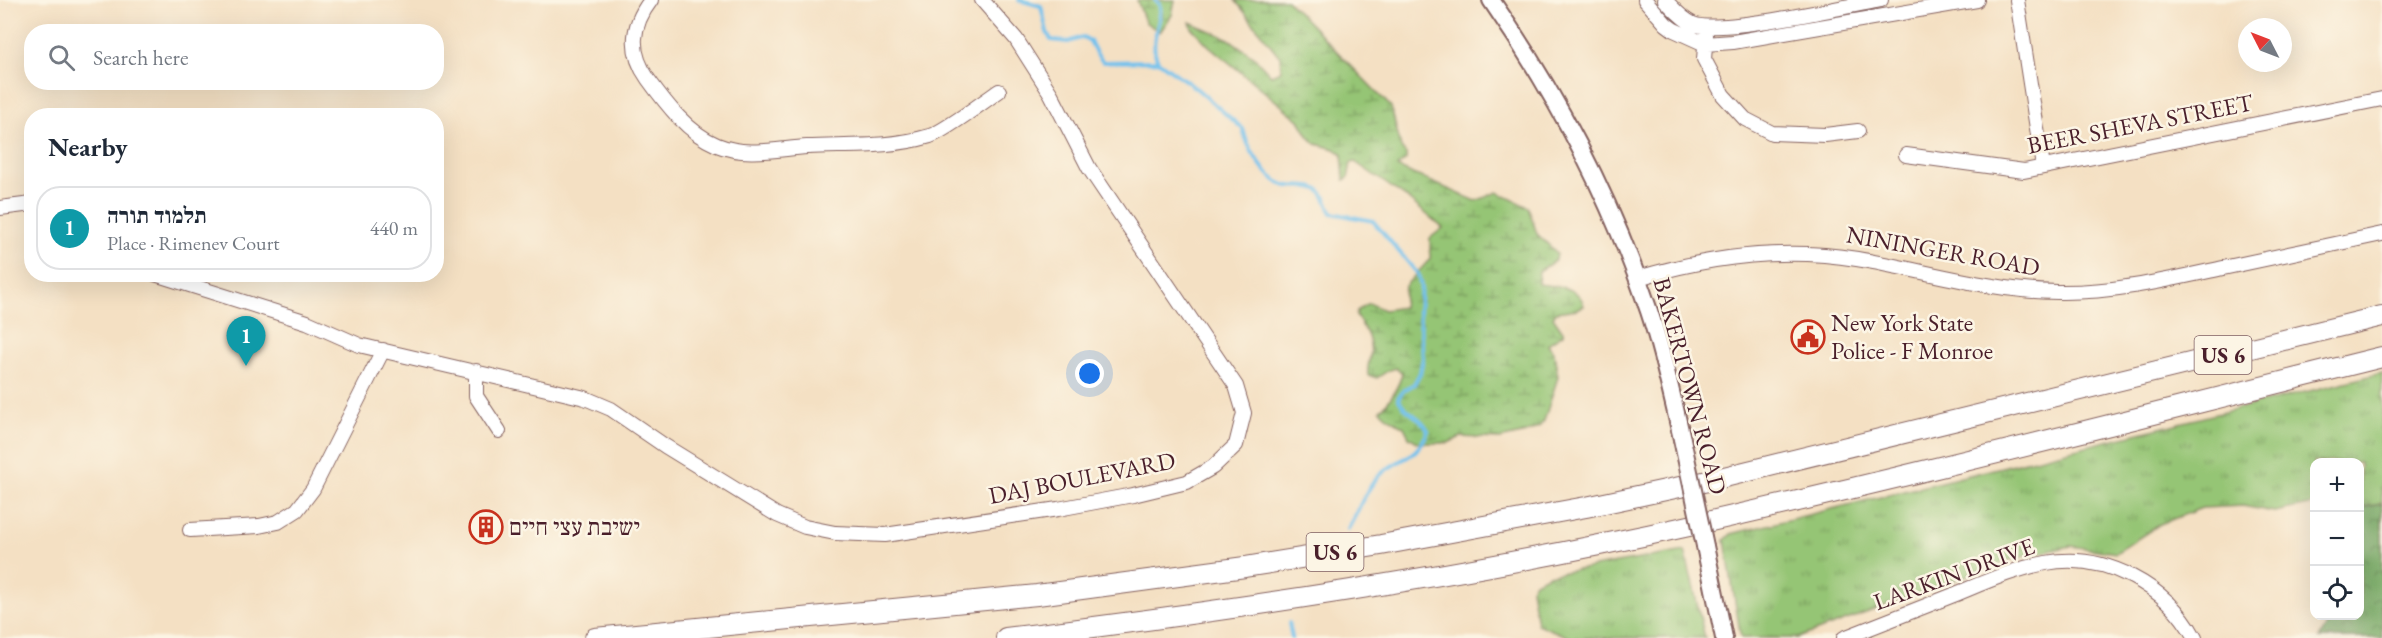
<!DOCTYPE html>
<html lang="en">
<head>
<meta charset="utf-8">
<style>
  :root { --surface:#fff; --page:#f6f6f7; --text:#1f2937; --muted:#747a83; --line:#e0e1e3; --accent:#c8321e }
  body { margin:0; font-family:"EB Garamond","Frank Ruhl Libre",serif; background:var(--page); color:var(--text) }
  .controls { position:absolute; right:18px; bottom:18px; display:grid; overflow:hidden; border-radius:12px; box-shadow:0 6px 24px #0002 }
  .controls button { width:54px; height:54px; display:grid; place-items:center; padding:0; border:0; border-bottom:2px solid var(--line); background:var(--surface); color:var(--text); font:30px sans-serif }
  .compass { position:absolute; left:2238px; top:18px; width:54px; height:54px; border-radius:50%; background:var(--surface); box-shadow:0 6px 24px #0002; rotate:312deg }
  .you { position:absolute; left:1090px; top:374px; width:21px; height:21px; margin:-15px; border:4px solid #fff; border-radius:50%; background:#1a73e8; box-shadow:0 0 0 9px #1a73e833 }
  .badge { display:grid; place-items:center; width:39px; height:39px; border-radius:50%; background:var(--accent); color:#fff; font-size:20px; font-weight:700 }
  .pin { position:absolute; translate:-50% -50px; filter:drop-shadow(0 2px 3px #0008) }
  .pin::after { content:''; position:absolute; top:32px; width:21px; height:18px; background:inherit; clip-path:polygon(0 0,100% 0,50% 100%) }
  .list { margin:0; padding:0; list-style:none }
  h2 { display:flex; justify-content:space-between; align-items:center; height:78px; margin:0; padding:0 24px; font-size:26px }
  h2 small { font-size:20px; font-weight:400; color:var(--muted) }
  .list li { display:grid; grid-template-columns:39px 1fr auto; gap:18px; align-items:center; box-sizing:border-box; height:84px; margin:0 12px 12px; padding:0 12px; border:2px solid var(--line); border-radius:24px }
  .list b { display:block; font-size:22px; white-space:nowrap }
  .list p { margin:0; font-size:20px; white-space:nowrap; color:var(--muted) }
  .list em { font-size:20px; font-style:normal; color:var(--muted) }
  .icon { flex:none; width:33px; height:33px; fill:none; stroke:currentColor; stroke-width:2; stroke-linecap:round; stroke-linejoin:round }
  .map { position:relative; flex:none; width:2382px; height:638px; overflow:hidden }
  .search { position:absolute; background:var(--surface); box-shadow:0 6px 24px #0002; left:24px; top:24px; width:420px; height:66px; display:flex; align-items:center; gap:15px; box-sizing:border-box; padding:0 21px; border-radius:24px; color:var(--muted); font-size:22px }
  .panel { position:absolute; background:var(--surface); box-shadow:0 6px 24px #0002; left:24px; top:108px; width:420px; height:174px; border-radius:24px }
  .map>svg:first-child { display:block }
  .grass { fill:url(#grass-tufts); stroke:#707250; stroke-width:1.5 }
  .forest { fill:url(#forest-crowns); stroke:#616448; stroke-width:1.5 }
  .wetland { fill:url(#wetland-marsh); stroke:#707250; stroke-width:1.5 }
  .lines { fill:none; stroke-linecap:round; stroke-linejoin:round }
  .stream { stroke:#72c1ed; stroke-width:4 }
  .minor-casing { stroke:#866360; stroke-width:16 }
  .major-casing { stroke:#866360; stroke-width:20 }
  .highway-casing { stroke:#866360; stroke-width:22 }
  .minor { stroke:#fff; stroke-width:14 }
  .major { stroke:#fff; stroke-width:16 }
  .highway { stroke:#fff; stroke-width:20 }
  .major-bridge-casing { stroke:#866360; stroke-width:20; stroke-linecap:butt }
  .major-bridge { stroke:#fff; stroke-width:16 }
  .labels { text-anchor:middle; stroke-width:5; stroke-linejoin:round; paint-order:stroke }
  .shield { fill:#fcf5e5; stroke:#7f5f63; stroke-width:1.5 }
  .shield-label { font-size:22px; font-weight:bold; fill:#4a1f2b }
  .street-label { font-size:24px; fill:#4a1f2b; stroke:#fcf5e5 }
  .poi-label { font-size:24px; fill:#4a1f2b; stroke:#fcf5e5; text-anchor:start }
</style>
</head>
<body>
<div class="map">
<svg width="2382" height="638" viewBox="0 0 2382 638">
  <defs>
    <pattern id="grass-tufts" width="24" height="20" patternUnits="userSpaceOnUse" patternTransform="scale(1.5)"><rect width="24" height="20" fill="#95c575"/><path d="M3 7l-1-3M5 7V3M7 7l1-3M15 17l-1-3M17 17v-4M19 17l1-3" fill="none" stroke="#7c9f60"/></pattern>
    <pattern id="forest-crowns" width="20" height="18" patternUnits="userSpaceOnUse" patternTransform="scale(1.5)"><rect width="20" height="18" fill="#78aa66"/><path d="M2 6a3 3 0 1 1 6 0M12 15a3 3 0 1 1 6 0" fill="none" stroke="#648a54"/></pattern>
    <pattern id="wetland-marsh" width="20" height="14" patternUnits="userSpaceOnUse" patternTransform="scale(1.5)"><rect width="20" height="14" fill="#95c575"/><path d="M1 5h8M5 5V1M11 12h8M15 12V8" fill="none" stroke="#7c9f60"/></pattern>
  </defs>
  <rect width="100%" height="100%" fill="#fcf5e5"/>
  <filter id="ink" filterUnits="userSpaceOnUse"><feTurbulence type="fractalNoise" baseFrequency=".0167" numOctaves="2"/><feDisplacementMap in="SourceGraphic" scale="12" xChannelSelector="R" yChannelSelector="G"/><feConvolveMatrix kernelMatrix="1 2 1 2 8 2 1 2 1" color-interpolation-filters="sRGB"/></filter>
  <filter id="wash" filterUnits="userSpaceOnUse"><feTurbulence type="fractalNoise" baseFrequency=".008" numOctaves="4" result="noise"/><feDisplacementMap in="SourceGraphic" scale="24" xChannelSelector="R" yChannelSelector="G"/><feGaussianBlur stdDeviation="1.35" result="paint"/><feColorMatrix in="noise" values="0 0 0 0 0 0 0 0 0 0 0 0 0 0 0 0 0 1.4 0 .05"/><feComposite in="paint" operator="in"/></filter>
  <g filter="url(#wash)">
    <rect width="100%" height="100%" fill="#f4e0c3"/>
    <path class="grass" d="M2382,373V504L2360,508V462H2314V504L2274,512L2243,506L2202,508L2160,524L2116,553L2071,546L2009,560L1798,638H1741L1725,540L1731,534Z
      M1685,551L1705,638H1571L1537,624L1531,589L1535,582L1548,575Z"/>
    <path class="forest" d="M2382,504V638H2319L2333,616H2360V508Z"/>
    <path class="wetland" d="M1137,0H1175L1172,15L1160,32L1145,22Z
      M1235,0H1287L1391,107L1401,148L1406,154V160L1397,167L1476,201L1497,192L1528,207L1537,234L1557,253L1556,260L1539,271L1538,284C1555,287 1580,285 1584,306L1577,309L1556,312L1553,317L1564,333L1548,344L1554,353L1558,377L1544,421L1539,427L1526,433L1500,439L1461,437L1448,443H1419L1409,437L1404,427L1386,416L1380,410C1389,403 1400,384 1402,373L1397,368L1389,370L1377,378L1368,375C1367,367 1369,363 1370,356C1373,340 1364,328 1356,316L1357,311L1369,303L1384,310L1403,307L1405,286L1430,259V238L1443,228L1407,198L1355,162L1351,163L1348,178L1344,180L1342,154L1335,149L1316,144L1309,137L1299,120L1209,46L1192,28L1190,22L1229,39L1254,57L1271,75L1281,71L1280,57Z"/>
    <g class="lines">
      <path class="stream" d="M1019,0L1041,6L1047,32L1051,40L1068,42L1083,37L1090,41L1096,53L1103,62L1158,61L1197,89L1243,129C1247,147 1265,178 1284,185C1295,189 1312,183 1321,192C1327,198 1327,206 1332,213L1373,221L1418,274L1421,287L1419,311L1423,358L1420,373L1414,384L1404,390L1398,398C1406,415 1421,415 1428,431C1415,462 1400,456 1380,475C1366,488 1358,512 1348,529
        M1155,0C1171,11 1145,36 1158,61
        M1289,623L1292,638"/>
    </g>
  </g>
  <g filter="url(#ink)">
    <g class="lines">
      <defs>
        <path id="minor" d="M651,0C631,26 629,52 648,79C666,104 688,133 717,145C746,157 777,149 807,147C848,145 890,148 930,136C945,131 983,102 999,91
          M1645,0L1666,24L1674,30L1705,44L1733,42L1977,0
          M1665,0C1674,9 1682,19 1693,24C1719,35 1846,6 1881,0
          M2017,0L2043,167
          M1706,35L1704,59L1723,95L1745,119L1772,133L1825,135L1858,131
          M1906,155L2024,171L2382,99
          M0,208L32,204
          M155,274L307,322L359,345L585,398L611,409L665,446L777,515L805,527L835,533L885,535L1058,509L1133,495L1187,482L1213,467L1236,445L1244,413L1236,386L1089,168L1051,94L1016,39L982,0
          M1638,278C1708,257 1784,247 1857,259C1924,270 1988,291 2057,292C2114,293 2168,280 2223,268C2276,257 2329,245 2382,234
          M476,371V396L499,431
          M190,530L259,526L278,522L297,510L313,489L383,350
          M1844,638C1880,624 1915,610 1951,596C1981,584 2013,569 2046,563C2105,552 2167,586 2195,638"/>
        <path id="major" d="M1491,0C1557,95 1612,201 1649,311C1663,353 1672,396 1682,439
          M1705,546L1724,638"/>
        <path id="highway" d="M595,638L1037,595L1245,567L1381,545L1586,507L1708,481L2382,316
          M1006,638C1235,610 1463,576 1689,526C1921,474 2151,414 2382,357"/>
      </defs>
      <use href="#minor" class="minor-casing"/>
      <use href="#major" class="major-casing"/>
      <use href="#highway" class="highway-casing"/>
      <use href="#minor" class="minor"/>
      <use href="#major" class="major"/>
      <use href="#highway" class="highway"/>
      <defs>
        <path id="major-bridge" d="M1682,439L1705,546"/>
      </defs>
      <use href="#major-bridge" class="major-bridge-casing"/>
      <use href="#major-bridge" class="major-bridge"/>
    </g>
  </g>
  <defs>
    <symbol id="civic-ring" viewBox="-11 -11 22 22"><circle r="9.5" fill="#fcf5e5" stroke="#c8321e" stroke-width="1.5"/><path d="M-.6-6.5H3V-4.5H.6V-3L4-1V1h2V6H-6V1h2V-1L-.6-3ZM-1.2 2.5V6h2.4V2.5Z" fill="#c8321e"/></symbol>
    <symbol id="building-ring" viewBox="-11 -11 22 22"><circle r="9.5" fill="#fcf5e5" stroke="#c8321e" stroke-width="1.5"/><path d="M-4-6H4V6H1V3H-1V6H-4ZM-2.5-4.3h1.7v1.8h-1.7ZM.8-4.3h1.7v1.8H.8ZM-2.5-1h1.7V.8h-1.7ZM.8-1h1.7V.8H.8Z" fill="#c8321e"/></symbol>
  </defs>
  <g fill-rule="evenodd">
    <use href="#civic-ring" x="1789" y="318" width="38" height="38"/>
    <use href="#building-ring" x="467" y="508" width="38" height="38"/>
  </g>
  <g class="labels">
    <g class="shield">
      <rect x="2194.5" y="336" width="57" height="38" rx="4.5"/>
      <rect x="1306.5" y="533" width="57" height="38" rx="4.5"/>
    </g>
    <g class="shield-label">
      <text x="2223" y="363">US 6</text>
      <text x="1335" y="560">US 6</text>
    </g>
    <g class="street-label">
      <text transform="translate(2140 124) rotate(-11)" y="8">BEER SHEVA STREET</text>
      <text transform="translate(1943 251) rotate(10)" y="8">NININGER ROAD</text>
      <text transform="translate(1690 386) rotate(75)" y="8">BAKERTOWN ROAD</text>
      <text transform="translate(1082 478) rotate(-11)" y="8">DAJ BOULEVARD</text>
      <text transform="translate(1954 574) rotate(-20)" y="8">LARKIN DRIVE</text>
    </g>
    <g class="poi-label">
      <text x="1831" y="331">New York State<tspan x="1831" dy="28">Police - F Monroe</tspan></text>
      <text x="509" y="535">ישיבת עצי חיים</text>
    </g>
  </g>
</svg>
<div class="controls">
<button>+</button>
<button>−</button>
<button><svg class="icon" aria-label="locate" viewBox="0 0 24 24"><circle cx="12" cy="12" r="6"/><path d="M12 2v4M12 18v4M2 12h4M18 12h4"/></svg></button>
</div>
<svg class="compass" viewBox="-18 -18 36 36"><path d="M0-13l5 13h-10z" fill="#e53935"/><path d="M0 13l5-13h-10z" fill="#747a83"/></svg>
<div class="you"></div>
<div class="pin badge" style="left:246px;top:366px;background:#0f9aa8">1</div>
<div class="search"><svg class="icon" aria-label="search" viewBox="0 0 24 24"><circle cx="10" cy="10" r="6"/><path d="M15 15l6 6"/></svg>Search here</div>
<section class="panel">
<h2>Nearby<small></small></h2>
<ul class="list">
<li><span class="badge" style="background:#0f9aa8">1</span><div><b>תלמוד תורה</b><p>Place · Rimenev Court</p></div><em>440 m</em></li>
</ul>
</section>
</div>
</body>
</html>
